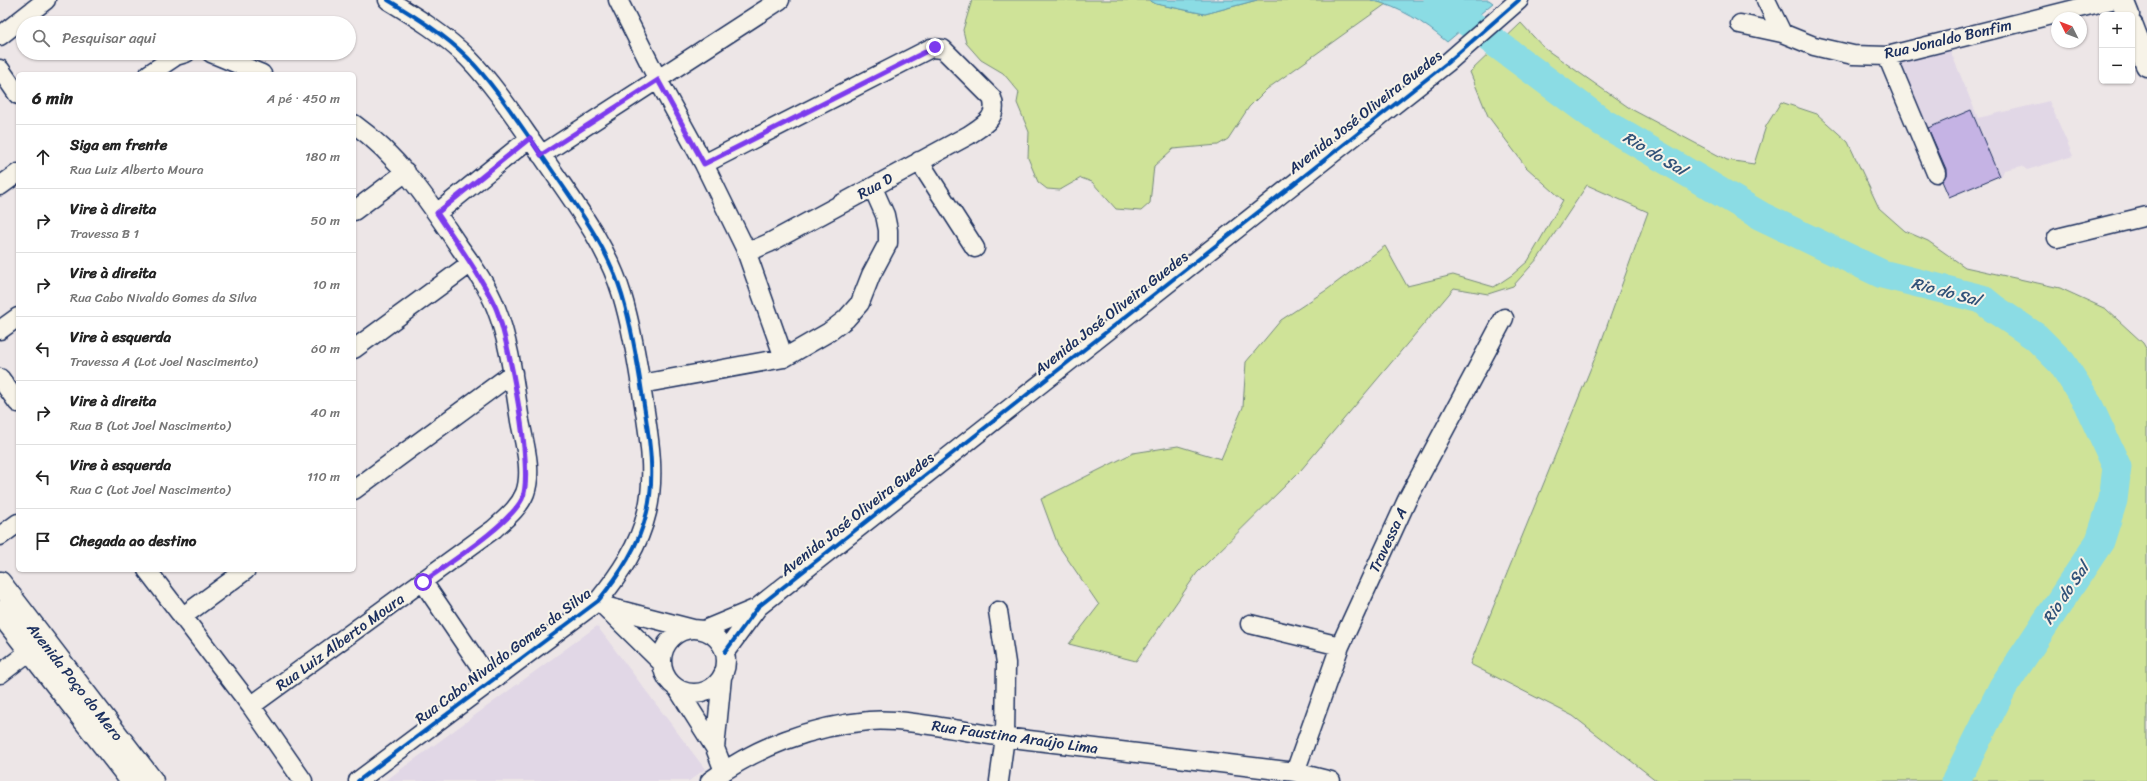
<!DOCTYPE html>
<html lang="pt">
<head>
<meta charset="utf-8">
<style>
  :root { --surface:#fff; --page:#f6f6f6; --text:#222; --muted:#767676; --line:#e0e0e0 }
  body { margin:0; font-family:Sriracha,sans-serif; background:var(--page); color:var(--text) }
  .controls { position:absolute; right:12px; top:12px; display:grid; overflow:hidden; border-radius:6px; box-shadow:0 1px 3px #0004 }
  .controls button { width:36px; height:36px; display:grid; place-items:center; padding:0; border:0; border-bottom:1px solid var(--line); background:var(--surface); color:var(--text); font:20px sans-serif }
  .compass { position:absolute; left:2051px; top:12px; width:36px; height:36px; border-radius:50%; background:var(--surface); box-shadow:0 1px 3px #0004; rotate:312deg }
  .stop { position:absolute; width:12px; height:12px; margin:-9px; border:3px solid #7c3aed; border-radius:50%; background:#fff }
  .stop.end { background:#7c3aed; border-color:#fff; box-shadow:0 1px 4px #0008 }
  .list { margin:0; padding:0; list-style:none }
  h2 { display:flex; justify-content:space-between; align-items:center; height:52px; margin:0; padding:0 16px; font-size:17px }
  h2 small { font-size:13px; font-weight:400; color:var(--muted) }
  .list li { display:grid; grid-template-columns:26px 1fr auto; gap:12px; align-items:center; box-sizing:border-box; height:64px; padding:0 16px; border-top:1px solid var(--line) }
  .list b { display:block; font-size:15px; white-space:nowrap }
  .list p { margin:0; font-size:13px; white-space:nowrap; color:var(--muted) }
  .list em { font-size:13px; font-style:normal; color:var(--muted) }
  .icon { flex:none; width:22px; height:22px; fill:none; stroke:currentColor; stroke-width:2; stroke-linecap:round; stroke-linejoin:round }
  .map { position:relative; flex:none; width:2147px; height:781px; overflow:hidden }
  .search { position:absolute; background:var(--surface); box-shadow:0 1px 3px #0004; left:16px; top:16px; width:340px; height:44px; display:flex; align-items:center; gap:10px; box-sizing:border-box; padding:0 14px; border-radius:22px; color:var(--muted); font-size:15px }
  .panel { position:absolute; background:var(--surface); box-shadow:0 1px 3px #0004; left:16px; top:72px; width:340px; height:500px; border-radius:6px }
  .map>svg:first-child { display:block }
  .built { fill:#e1d7e6 }
  .green { fill:#cfe398; stroke:#75897b }
  .water { fill:#8bdce4; stroke:#5e97ae }
  .lines { fill:none; stroke-linecap:round; stroke-linejoin:round }
  .river { stroke:#8bdce4; stroke-width:29 }
  .building { fill:#c5b3e4; stroke:#1b2f5e }
  .minor-casing { stroke:#1b2f5e; stroke-width:21 }
  .major-casing { stroke:#1b2f5e; stroke-width:25 }
  .minor { stroke:#f7f3e8; stroke-width:18 }
  .major { stroke:#f7f3e8; stroke-width:22 }
  .cycleway-casing { stroke:#f7f3e8; stroke-width:6 }
  .cycleway { stroke:#0057b8; stroke-width:4 }
  .route { stroke:#7c3aed; stroke-width:5 }
  .labels { text-anchor:middle; stroke-width:4; stroke-linejoin:round; paint-order:stroke }
  .street-label { font-size:15px; fill:#1b2f5e; stroke:#f7f3e8 }
  .water-label { font-size:16px; font-style:italic; fill:#315279; stroke:#f7f3e8 }
</style>
</head>
<body>
<div class="map">
<svg width="2147" height="781" viewBox="0 0 2147 781">
  <rect width="100%" height="100%" fill="#ede6e7"/>
  <filter id="ink" filterUnits="userSpaceOnUse"><feTurbulence type="fractalNoise" baseFrequency=".025" numOctaves="2"/><feDisplacementMap in="SourceGraphic" scale="8" xChannelSelector="R" yChannelSelector="G"/><feConvolveMatrix kernelMatrix="1 2 1 2 8 2 1 2 1" color-interpolation-filters="sRGB"/></filter>
  <g filter="url(#ink)">
    <path class="built" d="M1950,50L1978,118L2049,101L2073,156L2027,170L2022,166L2004,170L2002,175L1952,193L1894,63Z
      M597,626L705,769L689,781H385Z"/>
    <path class="green" d="M972,0H1149L1156,4L1205,14L1257,0H1371L1386,4L1267,89L1249,107L1228,139L1218,145L1173,149L1154,166L1150,203L1141,211L1116,209L1092,182L1081,178L1060,190L1047,189L1038,182L1028,158L1029,132L1017,103L1019,92L1003,73L981,60L966,43L963,30Z
      M1521,23L1544,48L1631,109L1727,160L1754,164L1766,126L1781,102L1817,114L1848,142L1879,208L1905,231L1928,241L1965,267L2060,288L2106,309L2143,343L2147,350V781H1657L1573,716L1470,664L1599,348L1648,212L1587,185L1539,257L1513,286L1488,294L1454,288L1301,470L1197,573L1136,661L1069,644L1099,605L1058,545L1041,499L1133,453L1178,446L1221,459L1243,407L1246,362L1281,320L1328,289L1385,246L1407,286L1453,275L1494,287L1512,275L1528,261L1563,200L1526,167L1488,116L1470,72Z"/>
    <path class="water" d="M1149,0H1257L1205,14L1156,4Z
      M1371,0H1489L1493,3L1447,42C1423,22 1402,8 1371,0Z"/>
    <g class="lines">
      <path class="river" d="M1438,0L1602,122L1761,216L1882,274L1982,299L1993,308L2036,337L2062,363L2087,402L2117,467L2113,500L2100,541L2003,687L1956,781"/>
    </g>
    <path class="building" d="M1971,110L1999,176L1949,197L1942,181L1946,175V169L1928,128Z"/>
    <g class="lines">
      <defs>
        <path id="minor" d="M618,0L658,80L704,164L745,248L784,358
          M1766,0L1782,33
          M1740,24L1782,33L1814,46L1831,50L1853,55L1887,56L2111,0
          M0,36L46,0
          M211,53L262,74
          M1887,56L1936,173
          M0,69L18,95
          M149,74L176,56L186,53
          M541,155L780,0
          M919,161L975,248
          M704,164L931,48L943,49L992,98C999,117 984,125 969,135L769,243L753,250L745,248
          M0,186L18,173
          M354,211L406,172
          M437,213L530,138
          M2057,238L2147,216
          M0,330L18,317
          M354,349L471,263
          M0,378L18,403
          M641,384L784,358L829,332L846,319L860,303L871,275L888,243V230L885,215L873,188
          M354,490L513,373
          M0,536L18,523
          M147,570L251,706L303,781
          M423,582L490,681
          M604,606L693,629
          M605,607L662,663
          M998,611L1006,663L1005,737L999,781
          M182,617L246,570
          M1250,624L1340,646
          M662 661a32 32 0 1 1 64 0a32 32 0 1 1-64 0Z
          M704,630L757,608
          M725,652L758,607L1447,63L1519,0
          M0,674L30,651
          M677,688L715,748L724,771
          M251,706L494,529C506,518 519,508 525,493C533,471 524,442 520,421C514,383 510,344 496,308C488,287 473,266 460,248C430,203 399,156 354,124
          M715,748L722,677
          M1295,772L1340,646L1407,500L1504,318
          M358,781L598,601C620,574 639,546 647,512C656,475 649,436 643,399C638,365 632,328 622,295C606,242 571,199 541,154C518,122 496,87 468,58C445,35 416,17 388,0
          M710,781C756,747 812,726 869,721C909,718 963,732 1004,737C1101,749 1198,760 1295,772L1331,781"/>
        <path id="major" d="M2122,0L2128,15
          M2132,26L2147,65
          M0,583L152,781
          M0,612L132,781"/>
      </defs>
      <use href="#minor" class="minor-casing"/>
      <use href="#major" class="major-casing"/>
      <use href="#minor" class="minor"/>
      <use href="#major" class="major"/>
      <defs>
        <path id="cycleway" d="M725,652L758,607L1447,63L1519,0
          M358,781L598,601C620,574 639,546 647,512C656,475 649,436 643,399C638,365 632,328 622,295C606,242 571,199 541,154C518,122 496,87 468,58C445,35 416,17 388,0"/>
      </defs>
      <use href="#cycleway" class="cycleway-casing"/>
      <use href="#cycleway" class="cycleway"/>
    </g>
  </g>
  <g class="lines" filter="url(#ink)">
    <path class="route" d="M423,582C449,563 509,525 522,499C535,474 508,334 495,306C479,273 457,243 437,213L530,138L541,155L658,80L704,164L935,47"/>
  </g>
  <g class="labels">
    <g class="street-label">
      <text transform="translate(1948 39) rotate(-13)" y="5">Rua Jonaldo Bonfim</text>
      <text transform="translate(1365 112) rotate(-38)" y="5">Avenida José Oliveira Guedes</text>
      <text transform="translate(875 186) rotate(-29)" y="5">Rua D</text>
      <text transform="translate(1111 313) rotate(-38)" y="5">Avenida José Oliveira Guedes</text>
      <text transform="translate(857 514) rotate(-38)" y="5">Avenida José Oliveira Guedes</text>
      <text transform="translate(1388 540) rotate(-65)" y="5">Travessa A</text>
      <text transform="translate(340 642) rotate(-36)" y="5">Rua Luiz Alberto Moura</text>
      <text transform="translate(503 656) rotate(-37)" y="5">Rua Cabo Nivaldo Gomes da Silva</text>
      <text transform="translate(75 682) rotate(52)" y="5">Avenida Poço do Mero</text>
      <text transform="translate(1015 737) rotate(8)" y="5">Rua Faustina Araújo Lima</text>
    </g>
    <g class="water-label">
      <text transform="translate(1655 153) rotate(31)" y="6">Rio do Sal</text>
      <text transform="translate(1946 291) rotate(15)" y="6">Rio do Sal</text>
      <text transform="translate(2065 593) rotate(-56)" y="6">Rio do Sal</text>
    </g>
  </g>
</svg>
<div class="controls">
<button>+</button>
<button>−</button>
</div>
<svg class="compass" viewBox="-18 -18 36 36"><path d="M0-13l5 13h-10z" fill="#e53935"/><path d="M0 13l5-13h-10z" fill="#767676"/></svg>
<div class="stop" style="left:423px;top:582px"></div>
<div class="stop end" style="left:935px;top:47px"></div>
<div class="search"><svg class="icon" aria-label="search" viewBox="0 0 24 24"><circle cx="10" cy="10" r="6"/><path d="M15 15l6 6"/></svg>Pesquisar aqui</div>
<section class="panel">
<h2>6 min<small>A pé · 450 m</small></h2>
<ul class="list">
<li><svg class="icon" aria-label="ahead" viewBox="0 0 24 24"><path d="M12 20V5M6 11l6-6 6 6"/></svg><div><b>Siga em frente</b><p>Rua Luiz Alberto Moura</p></div><em>180 m</em></li>
<li><svg class="icon" aria-label="right" viewBox="0 0 24 24"><path d="M7 20v-9h11M14 6l5 5-5 5"/></svg><div><b>Vire à direita</b><p>Travessa B 1</p></div><em>50 m</em></li>
<li><svg class="icon" aria-label="right" viewBox="0 0 24 24"><path d="M7 20v-9h11M14 6l5 5-5 5"/></svg><div><b>Vire à direita</b><p>Rua Cabo Nivaldo Gomes da Silva</p></div><em>10 m</em></li>
<li><svg class="icon" aria-label="left" viewBox="0 0 24 24"><path d="M17 20v-9H6M10 6l-5 5 5 5"/></svg><div><b>Vire à esquerda</b><p>Travessa A (Lot Joel Nascimento)</p></div><em>60 m</em></li>
<li><svg class="icon" aria-label="right" viewBox="0 0 24 24"><path d="M7 20v-9h11M14 6l5 5-5 5"/></svg><div><b>Vire à direita</b><p>Rua B (Lot Joel Nascimento)</p></div><em>40 m</em></li>
<li><svg class="icon" aria-label="left" viewBox="0 0 24 24"><path d="M17 20v-9H6M10 6l-5 5 5 5"/></svg><div><b>Vire à esquerda</b><p>Rua C (Lot Joel Nascimento)</p></div><em>110 m</em></li>
<li><svg class="icon" aria-label="arrive" viewBox="0 0 24 24"><path d="M6 21V4h12l-3 4 3 4H6"/></svg><div><b>Chegada ao destino</b></div></li>
</ul>
</section>
</div>
</body>
</html>
